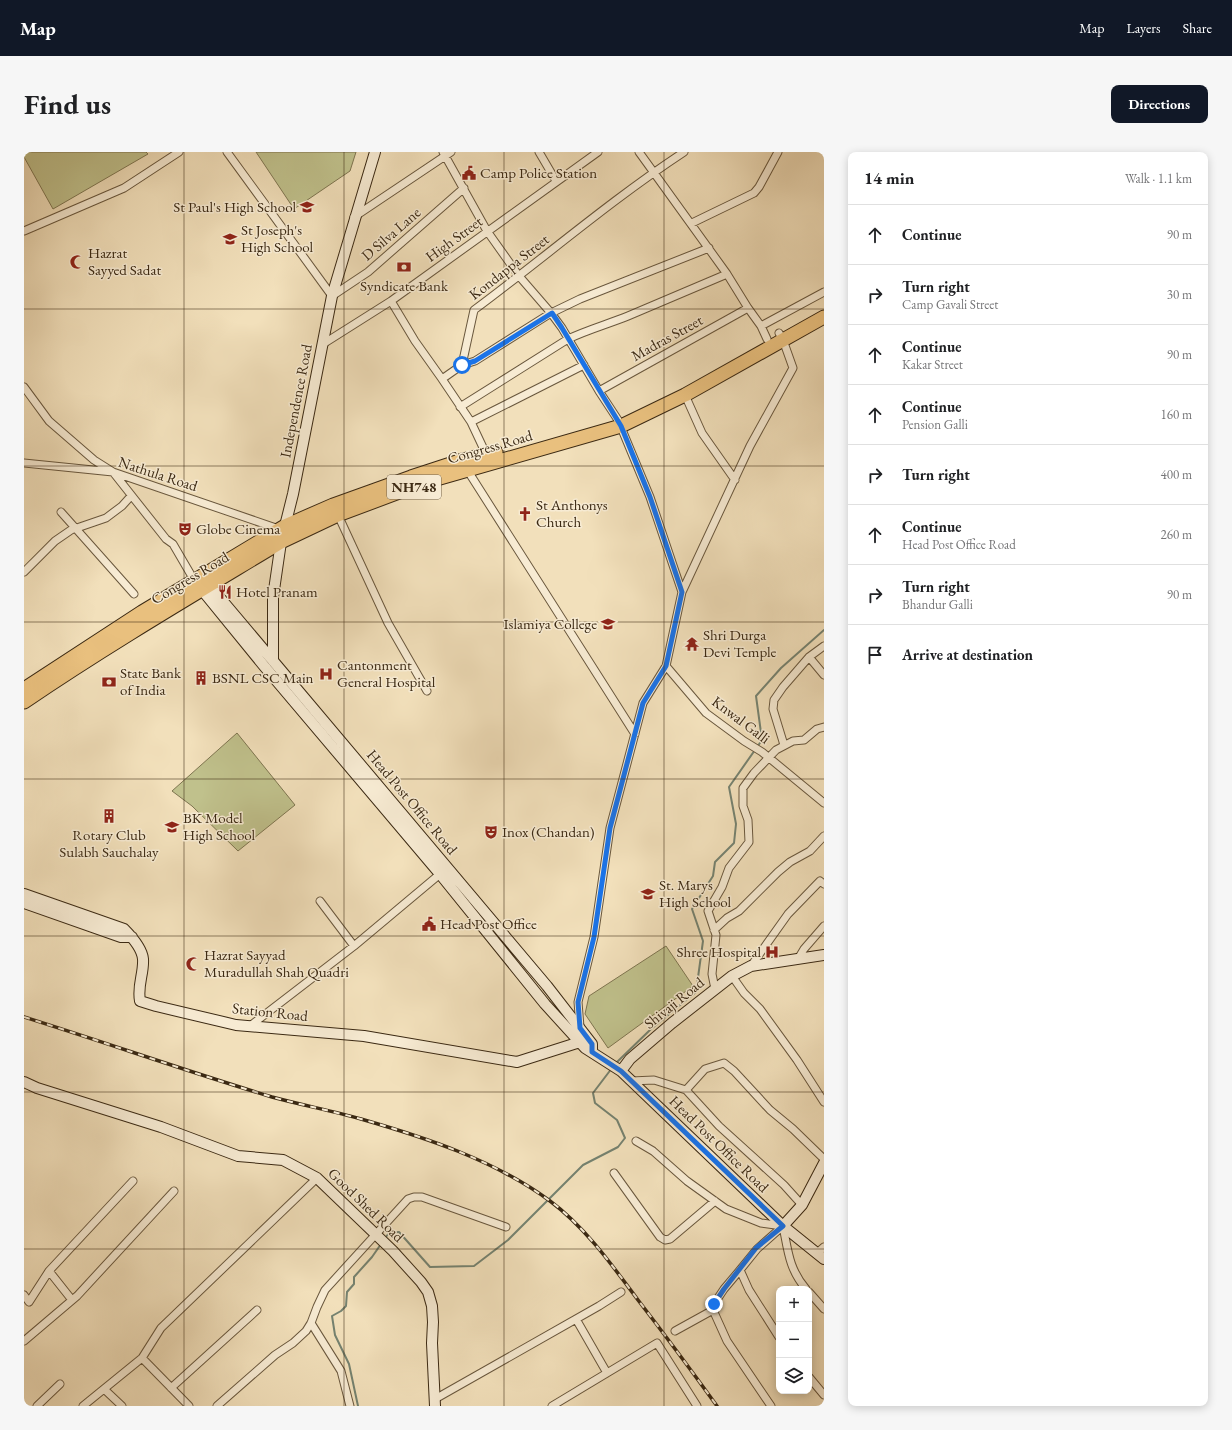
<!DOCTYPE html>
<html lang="en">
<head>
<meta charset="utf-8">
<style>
  :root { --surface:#fff; --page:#f6f6f6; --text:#202124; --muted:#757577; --line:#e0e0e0; --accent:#111827 }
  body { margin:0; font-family:"EB Garamond",serif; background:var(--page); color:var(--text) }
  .controls { position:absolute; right:12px; bottom:12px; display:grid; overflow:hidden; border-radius:8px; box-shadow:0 2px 10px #0003 }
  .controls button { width:36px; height:36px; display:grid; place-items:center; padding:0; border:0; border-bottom:1px solid var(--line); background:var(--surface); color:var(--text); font:20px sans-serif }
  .stop { position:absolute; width:12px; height:12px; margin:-9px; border:3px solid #1a73e8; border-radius:50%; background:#fff }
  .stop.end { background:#1a73e8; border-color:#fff; box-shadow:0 1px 4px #0008 }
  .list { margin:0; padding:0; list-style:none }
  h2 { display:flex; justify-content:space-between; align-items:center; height:52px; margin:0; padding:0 16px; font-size:17px }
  h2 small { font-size:13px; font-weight:400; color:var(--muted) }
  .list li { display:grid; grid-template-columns:26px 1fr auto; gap:12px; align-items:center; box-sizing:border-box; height:60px; padding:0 16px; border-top:1px solid var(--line) }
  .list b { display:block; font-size:15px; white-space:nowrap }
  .list p { margin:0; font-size:13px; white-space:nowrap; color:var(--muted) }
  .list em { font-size:13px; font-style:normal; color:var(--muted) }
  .icon { flex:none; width:22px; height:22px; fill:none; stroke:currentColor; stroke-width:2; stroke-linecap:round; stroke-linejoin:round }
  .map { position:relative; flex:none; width:800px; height:1254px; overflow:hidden; border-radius:8px }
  header { display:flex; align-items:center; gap:24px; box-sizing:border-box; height:56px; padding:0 20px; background:var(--accent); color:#fff }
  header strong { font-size:19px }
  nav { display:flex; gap:22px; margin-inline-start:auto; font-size:14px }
  .intro { display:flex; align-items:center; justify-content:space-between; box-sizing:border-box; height:96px; padding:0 24px }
  h1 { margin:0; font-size:28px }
  .button { padding:10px 18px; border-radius:8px; background:var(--accent); color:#fff; font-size:14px; font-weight:700 }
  main { display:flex; gap:24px; padding:0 24px }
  aside { flex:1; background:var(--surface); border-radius:8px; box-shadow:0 2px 10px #0003 }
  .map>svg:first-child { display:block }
  .green { fill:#c0c18c; stroke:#7e7550 }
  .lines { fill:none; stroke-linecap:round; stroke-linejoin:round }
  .stream { stroke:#758270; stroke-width:2 }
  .street-casing { stroke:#69573d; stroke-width:9 }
  .secondary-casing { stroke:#3b2913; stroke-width:12 }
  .highway-casing { stroke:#3b2913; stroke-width:15 }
  .street { stroke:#f7ebd3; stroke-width:7 }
  .secondary { stroke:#f7ebd3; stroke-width:10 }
  .highway { stroke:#e9c07e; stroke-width:13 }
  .rail-casing { stroke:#3b2913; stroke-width:3.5 }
  .rail { stroke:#f7ebd3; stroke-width:2; stroke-dasharray:6; stroke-linecap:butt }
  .route { stroke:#1a73e8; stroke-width:5 }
  .grid { fill:none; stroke:#3b2913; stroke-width:1; stroke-opacity:0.55 }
  .labels { text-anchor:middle; stroke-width:3; stroke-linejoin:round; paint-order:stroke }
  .shield { fill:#f7ebd3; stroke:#73634d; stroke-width:1 }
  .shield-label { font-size:14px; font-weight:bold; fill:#3b2913 }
  .poi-label { font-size:15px; fill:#3b2913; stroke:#f7ebd3; text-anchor:start }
  .street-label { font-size:15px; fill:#3b2913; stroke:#f7ebd3 }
</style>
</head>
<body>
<header>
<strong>Map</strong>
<nav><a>Map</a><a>Layers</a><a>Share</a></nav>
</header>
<div class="intro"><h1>Find us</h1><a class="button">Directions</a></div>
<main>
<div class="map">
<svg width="800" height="1254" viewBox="0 0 800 1254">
  <rect width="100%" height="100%" fill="#f2e0bb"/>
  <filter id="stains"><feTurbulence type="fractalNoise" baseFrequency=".005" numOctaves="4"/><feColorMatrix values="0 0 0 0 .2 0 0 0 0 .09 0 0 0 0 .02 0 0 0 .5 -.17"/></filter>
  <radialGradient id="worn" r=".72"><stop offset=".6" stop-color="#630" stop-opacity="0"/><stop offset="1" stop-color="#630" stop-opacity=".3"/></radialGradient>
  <path class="green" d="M0,0H122L124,2L29,57L0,5Z
    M232,0H332L326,19L270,57Z
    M213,581L271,653L214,699L168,654L148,639Z
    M642,794L669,834L584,896L561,862L565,844Z"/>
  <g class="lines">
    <path class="stream" d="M592,911L627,877L672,840L679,789L668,757L689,724L691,710L710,691L712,672L705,635L738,588L732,544L757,516L800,478
      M361,1086L365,1081L375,1080L406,1115L450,1114L484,1088L559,1013L594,995L601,986L593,968L571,951L569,941L588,916
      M334,1254L325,1212L311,1183L308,1164L317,1159L322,1154L323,1140L330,1132V1125L348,1105L357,1092"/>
    <defs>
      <path id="street" d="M203,0L308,144L344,120L440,36
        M419,0L463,79L495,124L527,161L538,176L575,239L594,268L626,345L658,440
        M515,0L532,29
        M615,0L703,122L724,156L737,174L743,187
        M330,65L427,0
        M668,71L730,41L735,35L754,0
        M0,79L100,36L155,0
        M367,149L391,189L418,227
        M737,174L800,140
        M299,192L367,149L574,0
        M438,213L451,209L527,161L556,147L685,96
        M0,235L25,269L70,308L89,320L142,387L149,392L170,428
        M575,239L724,156
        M661,243L678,281L711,328
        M436,255L544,187C563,178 584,172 604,164C637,150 670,136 703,122
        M447,270L560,213
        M463,304L447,270L418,227L438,213L450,158C520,106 587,48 660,0
        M0,311L89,320L255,377
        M442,316L611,582
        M37,360L110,442
        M314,363L364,471L403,539
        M0,420L31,389L47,378L82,366L98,354L107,344
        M785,505L800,523
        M642,514L682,561L720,589L738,600L800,651
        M760,593L749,557L750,548L759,535L785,505L800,494
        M296,749L330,794L416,722
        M690,778L703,766L715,759L754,720L766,710L786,699L800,684
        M774,807L780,797L800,774
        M727,814L764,762L796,729L800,732
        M708,824L720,841L736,857L773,908L800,950
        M691,837L688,822L692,783L684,759L698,735L705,716L725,690L724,668L719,654V636L730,621L752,598L769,589L780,588L793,577L800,575
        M226,874L330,794
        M556,875L554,850L570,785L586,676L619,551L642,514L658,440L726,294L769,216L759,188L755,181
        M607,929L630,928L662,938
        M612,989L629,999L663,1029L702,1057L737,1071L759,1074
        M590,1021L636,1085L641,1088L646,1087L691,1049
        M778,1053L760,1033L695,974L662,938L681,917L700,911L710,919L746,958L769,977L800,1007
        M759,1074C764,1099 765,1117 782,1137
        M792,1102L800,1095
        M716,1118L725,1138L755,1185
        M785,1140L800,1157
        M0,1143L5,1150L25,1119
        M48,1148L25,1119L109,1029
        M552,1167L583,1221
        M287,1171L317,1219L326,1254
        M651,1179L689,1158
        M0,1189L53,1144L150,1039
        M118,1206L165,1254
        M785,1225L800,1243
        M147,1236L233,1158
        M80,1237L98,1254
        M411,1247L575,1154L597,1140
        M13,1254L36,1232
        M59,1254L118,1206L137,1176L293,1026
        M193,1254L251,1203L269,1191L282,1179L287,1171L293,1155L301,1138L384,1047L390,1045H398L482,1075
        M528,1254L633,1191L673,1254
        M747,1254L703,1189L689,1158L690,1152L700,1137L716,1118L733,1097L759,1074"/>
      <path id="secondary" d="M181,428L523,834L568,892V900
        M174,433L240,514L416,722L521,852L561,896L597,919L759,1074L800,1107
        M249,509V445L257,390L269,342L308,144L351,0
        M0,742L100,777C108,785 118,796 119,807C120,822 113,833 116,849L132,854L212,873L340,884L493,910L556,890
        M0,751L97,785H108
        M597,919L606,907L648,871L708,824L727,814L800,803
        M0,930L13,936L137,975L214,1004L259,1008L293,1026L369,1099L397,1130L404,1140L408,1154L409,1170L408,1191L411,1254
        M759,1074L778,1053L800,1011"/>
      <path id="highway" d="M0,537L118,460L261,374L309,353L387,325L439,308L472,300
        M0,550C84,493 171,442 257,390L314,363L402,330L597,274L661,243L800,165"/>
    </defs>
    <use href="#street" class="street-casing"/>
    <use href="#secondary" class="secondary-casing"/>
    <use href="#highway" class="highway-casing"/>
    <use href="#street" class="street"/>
    <use href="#secondary" class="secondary"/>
    <use href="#highway" class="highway"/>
    <defs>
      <path id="rail" d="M0,865C83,891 165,920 248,945C278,953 308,959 337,967C403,986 470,1008 526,1049C561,1075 588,1113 614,1148C641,1183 667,1218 693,1254"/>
    </defs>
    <use href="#rail" class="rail-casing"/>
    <use href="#rail" class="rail"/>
  </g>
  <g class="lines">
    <path class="route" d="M438,213L451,209L528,161L538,176L597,274L626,345L658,440L642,514L619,551L586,676L570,785L554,850L556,876L568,892V900L597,919L759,1074L732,1096L700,1137L690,1152"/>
  </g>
  <path class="grid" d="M160,0V1254M320,0V1254M480,0V1254M640,0V1254M0,157H800M0,314H800M0,470H800M0,627H800M0,784H800M0,940H800M0,1097H800"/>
  <defs>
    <symbol id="civic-bare" viewBox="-9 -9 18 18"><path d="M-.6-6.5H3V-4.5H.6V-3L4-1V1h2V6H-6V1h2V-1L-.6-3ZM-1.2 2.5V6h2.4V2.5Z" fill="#8f2418" stroke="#f7ebd3" stroke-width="2.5" paint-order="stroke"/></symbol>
    <symbol id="school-bare" viewBox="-9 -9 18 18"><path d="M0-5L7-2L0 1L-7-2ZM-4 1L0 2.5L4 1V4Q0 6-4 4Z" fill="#8f2418" stroke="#f7ebd3" stroke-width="2.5" paint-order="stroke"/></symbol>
    <symbol id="mosque-bare" viewBox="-9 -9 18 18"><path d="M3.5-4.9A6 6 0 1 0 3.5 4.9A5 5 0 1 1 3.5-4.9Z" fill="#8f2418" stroke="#f7ebd3" stroke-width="2.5" paint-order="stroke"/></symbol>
    <symbol id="bank-bare" viewBox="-9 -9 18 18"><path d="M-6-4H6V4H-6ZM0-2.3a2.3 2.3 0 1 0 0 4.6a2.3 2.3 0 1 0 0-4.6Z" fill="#8f2418" stroke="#f7ebd3" stroke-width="2.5" paint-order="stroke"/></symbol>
    <symbol id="church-bare" viewBox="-9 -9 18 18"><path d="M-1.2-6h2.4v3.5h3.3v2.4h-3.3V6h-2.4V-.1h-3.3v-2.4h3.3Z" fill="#8f2418" stroke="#f7ebd3" stroke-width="2.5" paint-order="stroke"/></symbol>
    <symbol id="theatre-bare" viewBox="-9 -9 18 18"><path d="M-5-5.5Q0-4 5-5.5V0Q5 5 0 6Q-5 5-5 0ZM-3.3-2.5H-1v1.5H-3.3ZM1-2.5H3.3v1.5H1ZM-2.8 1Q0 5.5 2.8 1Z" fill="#8f2418" stroke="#f7ebd3" stroke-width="2.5" paint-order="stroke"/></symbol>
    <symbol id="restaurant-bare" viewBox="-9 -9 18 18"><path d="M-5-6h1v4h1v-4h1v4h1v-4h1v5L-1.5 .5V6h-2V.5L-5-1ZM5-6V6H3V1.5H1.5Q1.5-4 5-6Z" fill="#8f2418" stroke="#f7ebd3" stroke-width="2.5" paint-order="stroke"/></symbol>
    <symbol id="university-bare" viewBox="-9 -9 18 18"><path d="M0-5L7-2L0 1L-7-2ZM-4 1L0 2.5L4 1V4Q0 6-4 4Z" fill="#8f2418" stroke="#f7ebd3" stroke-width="2.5" paint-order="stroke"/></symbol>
    <symbol id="temple-bare" viewBox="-9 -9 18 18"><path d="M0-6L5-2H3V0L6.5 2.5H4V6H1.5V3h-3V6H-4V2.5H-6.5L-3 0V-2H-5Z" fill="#8f2418" stroke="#f7ebd3" stroke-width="2.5" paint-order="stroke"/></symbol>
    <symbol id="hospital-bare" viewBox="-9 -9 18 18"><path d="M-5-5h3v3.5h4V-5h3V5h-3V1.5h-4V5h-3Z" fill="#8f2418" stroke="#f7ebd3" stroke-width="2.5" paint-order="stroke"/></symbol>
    <symbol id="building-bare" viewBox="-9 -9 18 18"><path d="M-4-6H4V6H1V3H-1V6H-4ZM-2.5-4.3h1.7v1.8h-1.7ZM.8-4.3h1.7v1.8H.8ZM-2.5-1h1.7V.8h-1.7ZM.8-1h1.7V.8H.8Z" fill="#8f2418" stroke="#f7ebd3" stroke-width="2.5" paint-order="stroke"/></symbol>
  </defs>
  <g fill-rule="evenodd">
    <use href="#civic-bare" x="435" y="11" width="20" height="20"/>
    <use href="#school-bare" x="273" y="45" width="20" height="20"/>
    <use href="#school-bare" x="196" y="77" width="20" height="20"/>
    <use href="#mosque-bare" x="43" y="100" width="20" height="20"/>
    <use href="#bank-bare" x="370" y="105" width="20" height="20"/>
    <use href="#church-bare" x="491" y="352" width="20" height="20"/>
    <use href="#theatre-bare" x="151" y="367" width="20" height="20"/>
    <use href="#restaurant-bare" x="191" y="430" width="20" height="20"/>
    <use href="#university-bare" x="574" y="462" width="20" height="20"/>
    <use href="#temple-bare" x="658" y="482" width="20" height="20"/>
    <use href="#hospital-bare" x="292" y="512" width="20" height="20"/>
    <use href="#building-bare" x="167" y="516" width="20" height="20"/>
    <use href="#bank-bare" x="75" y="520" width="20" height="20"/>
    <use href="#building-bare" x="75" y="654" width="20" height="20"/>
    <use href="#school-bare" x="138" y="665" width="20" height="20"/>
    <use href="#theatre-bare" x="457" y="670" width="20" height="20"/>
    <use href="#school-bare" x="614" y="732" width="20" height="20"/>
    <use href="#civic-bare" x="395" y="762" width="20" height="20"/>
    <use href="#hospital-bare" x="738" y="790" width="20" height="20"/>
    <use href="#mosque-bare" x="159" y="802" width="20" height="20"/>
  </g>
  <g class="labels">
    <rect class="shield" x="363" y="323" width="54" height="24" rx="3"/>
    <g class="shield-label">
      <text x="390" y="340">NH748</text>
    </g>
    <g class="poi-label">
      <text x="456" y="26">Camp Police Station</text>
      <text x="272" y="60" text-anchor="end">St Paul's High School</text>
      <text x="217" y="83">St Joseph's<tspan x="217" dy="17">High School</tspan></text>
      <text x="64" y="106">Hazrat<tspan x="64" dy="17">Sayyed Sadat</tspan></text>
      <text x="380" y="139" text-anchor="middle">Syndicate Bank</text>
      <text x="512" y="358">St Anthonys<tspan x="512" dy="17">Church</tspan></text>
      <text x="172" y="382">Globe Cinema</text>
      <text x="212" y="445">Hotel Pranam</text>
      <text x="573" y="477" text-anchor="end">Islamiya College</text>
      <text x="679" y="488">Shri Durga<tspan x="679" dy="17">Devi Temple</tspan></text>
      <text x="313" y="518">Cantonment<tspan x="313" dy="17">General Hospital</tspan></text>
      <text x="96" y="526">State Bank<tspan x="96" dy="17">of India</tspan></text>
      <text x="188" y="531">BSNL CSC Main</text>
      <text x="159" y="671">BK Model<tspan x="159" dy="17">High School</tspan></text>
      <text x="478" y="685">Inox (Chandan)</text>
      <text x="85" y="688" text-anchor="middle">Rotary Club<tspan x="85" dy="17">Sulabh Sauchalay</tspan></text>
      <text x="635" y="738">St. Marys<tspan x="635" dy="17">High School</tspan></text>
      <text x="416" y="777">Head Post Office</text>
      <text x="737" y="805" text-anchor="end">Shree Hospital</text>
      <text x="180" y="808">Hazrat Sayyad<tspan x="180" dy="17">Muradullah Shah Quadri</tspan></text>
    </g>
    <g class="street-label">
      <text transform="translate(367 82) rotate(-41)" y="5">D Silva Lane</text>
      <text transform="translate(430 87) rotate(-36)" y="5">High Street</text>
      <text transform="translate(485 115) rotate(-38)" y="5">Kondappa Street</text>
      <text transform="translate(643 186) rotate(-29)" y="5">Madras Street</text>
      <text transform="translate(272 249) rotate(-79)" y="5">Independence Road</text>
      <text transform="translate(466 295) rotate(-16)" y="5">Congress Road</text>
      <text transform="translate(134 322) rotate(18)" y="5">Nathula Road</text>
      <text transform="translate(166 426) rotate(-31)" y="5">Congress Road</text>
      <text transform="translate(717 568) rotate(37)" y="5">Knwal Galli</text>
      <text transform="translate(388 650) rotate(50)" y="5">Head Post Office Road</text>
      <text transform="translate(650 851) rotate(-39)" y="5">Shivaji Road</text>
      <text transform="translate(246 860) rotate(6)" y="5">Station Road</text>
      <text transform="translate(695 992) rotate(44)" y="5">Head Post Office Road</text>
      <text transform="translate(342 1053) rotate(44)" y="5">Good Shed Road</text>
    </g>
  </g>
  <rect width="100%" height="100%" filter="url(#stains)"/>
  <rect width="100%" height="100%" fill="url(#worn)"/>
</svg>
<div class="controls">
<button>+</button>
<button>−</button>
<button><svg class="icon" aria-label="layers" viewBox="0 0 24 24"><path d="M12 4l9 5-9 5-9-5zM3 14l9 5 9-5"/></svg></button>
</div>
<div class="stop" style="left:438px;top:213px"></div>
<div class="stop end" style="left:690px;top:1152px"></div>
</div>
<aside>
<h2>14 min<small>Walk · 1.1 km</small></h2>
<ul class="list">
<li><svg class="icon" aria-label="ahead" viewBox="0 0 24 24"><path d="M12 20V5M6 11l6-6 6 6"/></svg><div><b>Continue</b></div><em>90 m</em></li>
<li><svg class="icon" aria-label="right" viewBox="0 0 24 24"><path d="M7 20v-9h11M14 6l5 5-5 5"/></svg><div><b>Turn right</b><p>Camp Gavali Street</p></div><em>30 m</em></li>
<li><svg class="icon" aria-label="ahead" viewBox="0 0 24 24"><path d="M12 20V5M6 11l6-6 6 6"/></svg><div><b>Continue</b><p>Kakar Street</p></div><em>90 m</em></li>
<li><svg class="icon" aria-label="ahead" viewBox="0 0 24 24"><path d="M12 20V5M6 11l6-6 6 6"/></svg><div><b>Continue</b><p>Pension Galli</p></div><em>160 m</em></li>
<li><svg class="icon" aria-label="right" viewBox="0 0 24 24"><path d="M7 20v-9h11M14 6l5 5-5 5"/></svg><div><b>Turn right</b></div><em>400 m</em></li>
<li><svg class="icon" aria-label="ahead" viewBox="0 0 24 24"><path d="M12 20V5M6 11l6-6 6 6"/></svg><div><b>Continue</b><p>Head Post Office Road</p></div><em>260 m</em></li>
<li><svg class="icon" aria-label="right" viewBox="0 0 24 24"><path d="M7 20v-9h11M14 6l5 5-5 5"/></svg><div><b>Turn right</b><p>Bhandur Galli</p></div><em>90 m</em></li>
<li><svg class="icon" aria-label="arrive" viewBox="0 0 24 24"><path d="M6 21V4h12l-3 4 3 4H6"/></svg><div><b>Arrive at destination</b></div></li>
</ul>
</aside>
</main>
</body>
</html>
